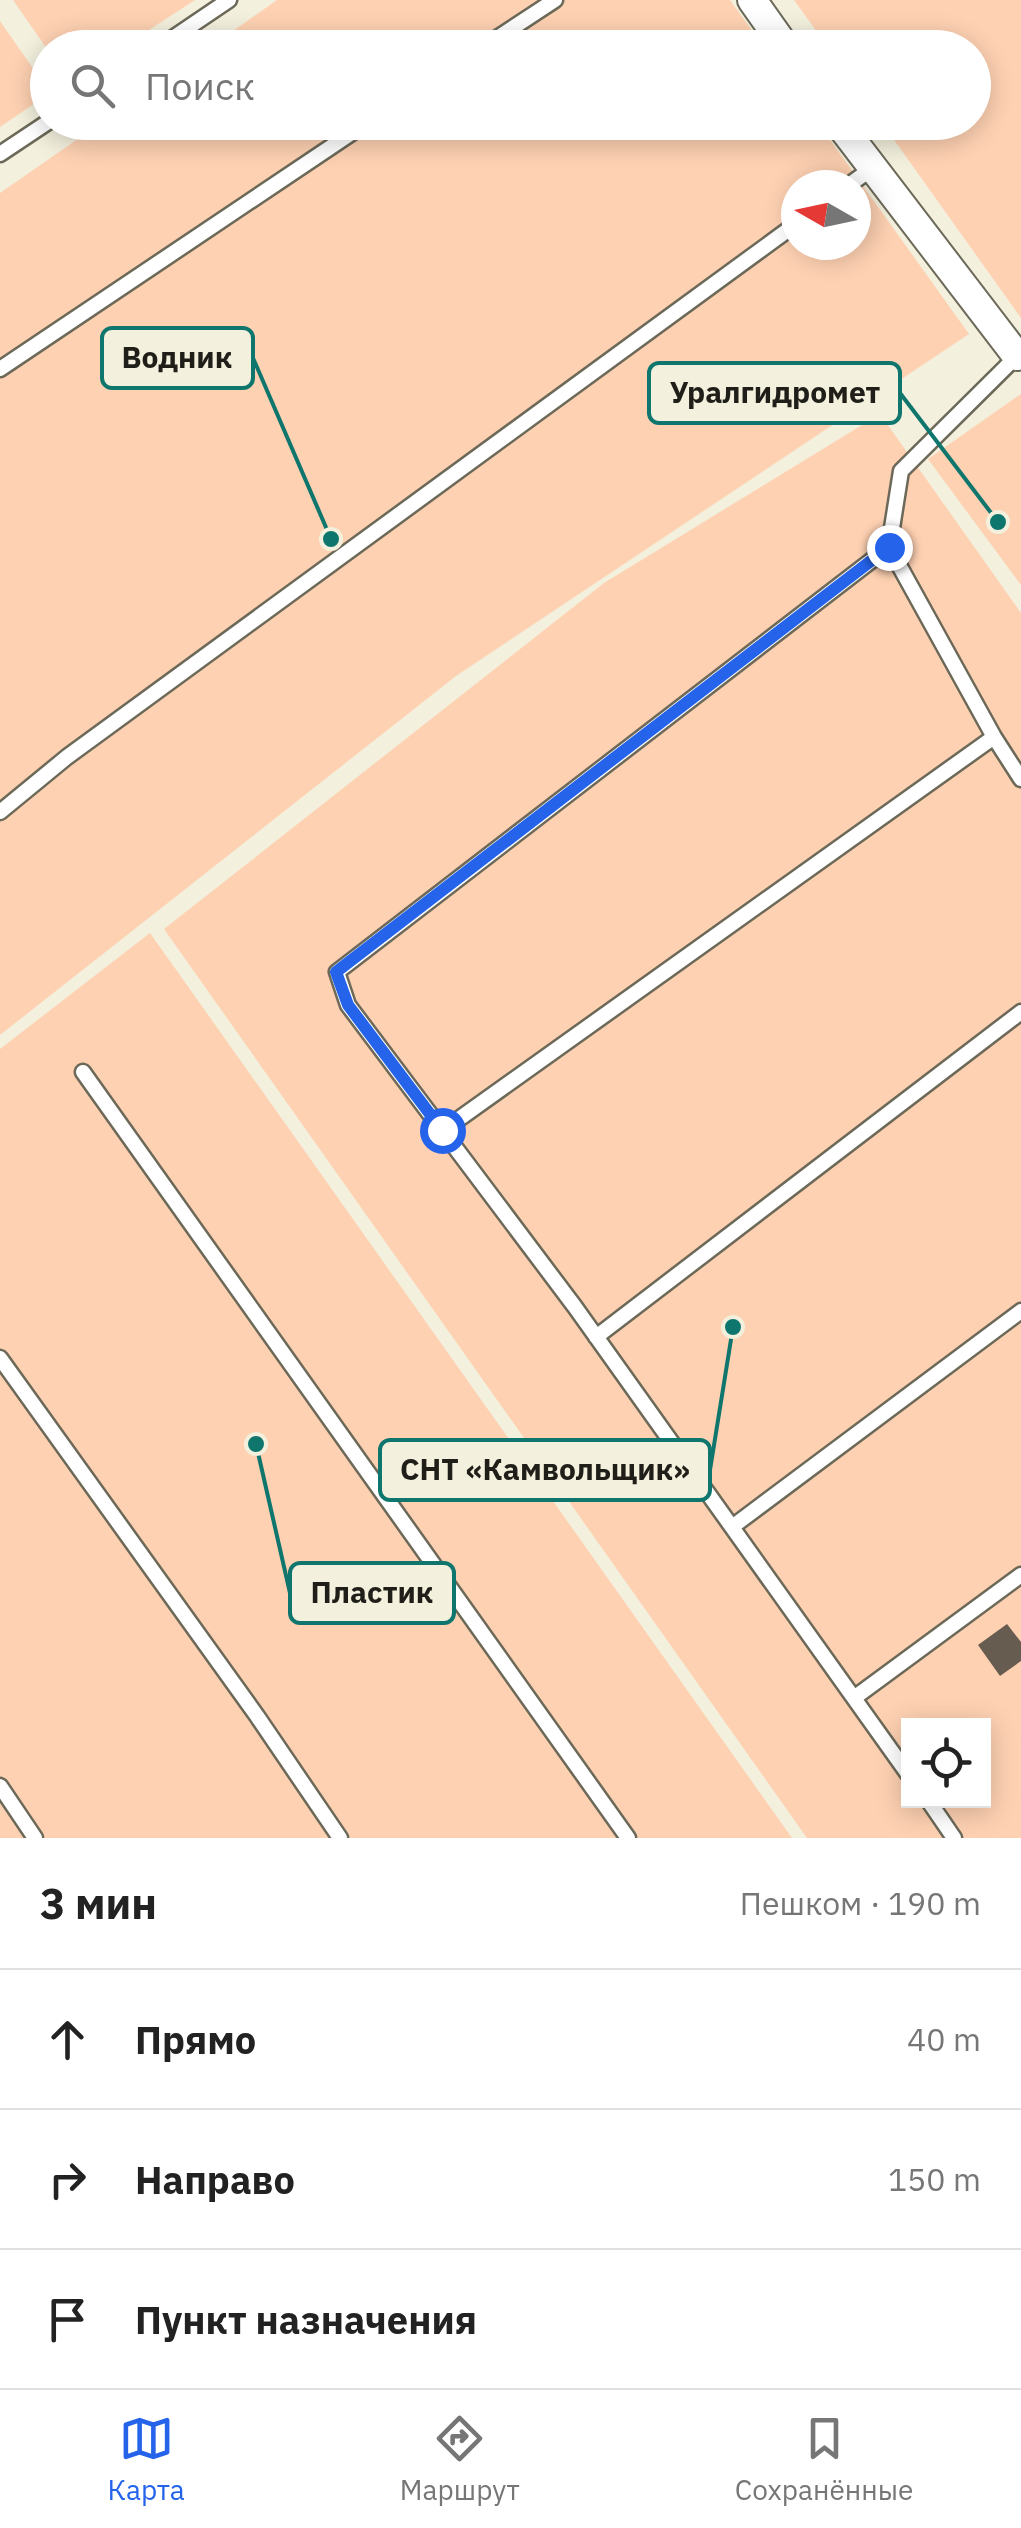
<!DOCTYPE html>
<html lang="ru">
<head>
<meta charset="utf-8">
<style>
  :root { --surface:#fff; --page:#f6f6f6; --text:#222; --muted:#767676; --line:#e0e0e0; --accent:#2563eb }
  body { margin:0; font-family:"IBM Plex Sans",sans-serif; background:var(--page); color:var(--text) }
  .controls { position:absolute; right:30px; bottom:30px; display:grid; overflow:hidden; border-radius:0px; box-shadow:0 5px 25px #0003 }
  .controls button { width:90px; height:90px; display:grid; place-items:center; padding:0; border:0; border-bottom:2px solid var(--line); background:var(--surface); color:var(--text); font:50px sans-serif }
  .compass { position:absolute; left:781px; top:170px; width:90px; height:90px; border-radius:50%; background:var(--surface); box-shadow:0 5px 25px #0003; rotate:279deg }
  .stop { position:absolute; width:30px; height:30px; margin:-22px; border:8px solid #2563eb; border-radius:50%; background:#fff }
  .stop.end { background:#2563eb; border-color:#fff; box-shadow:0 2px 10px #0008 }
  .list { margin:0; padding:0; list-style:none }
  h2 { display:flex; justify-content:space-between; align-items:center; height:130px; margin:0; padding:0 40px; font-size:42px }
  h2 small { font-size:32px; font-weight:400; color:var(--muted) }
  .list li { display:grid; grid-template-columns:65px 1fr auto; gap:30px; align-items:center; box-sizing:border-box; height:140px; padding:0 40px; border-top:2px solid var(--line) }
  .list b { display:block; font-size:38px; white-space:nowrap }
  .list em { font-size:32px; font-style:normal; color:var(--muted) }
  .icon { flex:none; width:55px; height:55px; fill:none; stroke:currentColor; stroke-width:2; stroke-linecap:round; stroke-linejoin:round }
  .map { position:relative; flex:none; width:1021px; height:1838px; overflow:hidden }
  .search { position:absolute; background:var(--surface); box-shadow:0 5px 25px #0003; left:30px; right:30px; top:30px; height:110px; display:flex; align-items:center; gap:25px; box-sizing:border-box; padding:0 35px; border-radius:55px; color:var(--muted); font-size:38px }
  .sheet { height:550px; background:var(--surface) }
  nav { display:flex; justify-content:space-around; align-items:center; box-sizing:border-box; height:140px; border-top:2px solid var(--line); background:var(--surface); font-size:28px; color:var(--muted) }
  nav a { display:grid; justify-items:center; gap:5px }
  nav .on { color:var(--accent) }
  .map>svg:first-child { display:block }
  .green { fill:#fed1b2; fill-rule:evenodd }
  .building { fill:#665c4f }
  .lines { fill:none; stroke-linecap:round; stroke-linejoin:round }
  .lane-casing { stroke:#6c6959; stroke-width:19 }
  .street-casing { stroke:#6c6959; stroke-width:32 }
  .lane { stroke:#fff; stroke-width:14 }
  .street { stroke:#fff; stroke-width:28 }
  .route { stroke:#2563eb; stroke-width:12 }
  .leader { fill:none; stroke:#0f766e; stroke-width:4 }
  .callout-dot { fill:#0f766e; stroke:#f3f0dd; stroke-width:4 }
  .callout { fill:#f3f0dd; stroke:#0f766e; stroke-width:4 }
  .callout-label { font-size:30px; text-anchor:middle; font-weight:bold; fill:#201e18 }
</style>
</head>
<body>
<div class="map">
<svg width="1021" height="1838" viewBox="0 0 1021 1838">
  <rect width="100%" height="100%" fill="#f3f0dd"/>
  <path class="green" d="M13,0H195L123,47L47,49Z
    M277,0H730L764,47L209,48Z
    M794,0H1021V318L882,123L974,122V48L828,47Z
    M0,21L48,90L47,95L0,127Z
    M101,123H818L969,334L456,676L0,1035V193ZM796,185H856V245H796Z
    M1021,394V585L928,459Z
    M880,414L1021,613V1838H807L164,929L604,583ZM908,1726H984V1800H908Z
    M150,933L792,1838H0V1049Z"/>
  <path class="building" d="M1007,1624L1021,1642V1661L1000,1676L978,1645Z"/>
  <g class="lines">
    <defs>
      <path id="lane" d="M158,48L229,0
        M482,48L555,0
        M0,154L48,122
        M849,185L871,169
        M1017,356L901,471L889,547L994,737L1021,779
        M0,369L368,122
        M889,547L337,972L348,1005L575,1307L908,1774
        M0,812L67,757L796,224
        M83,1072L628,1838
        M442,1131L994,737
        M596,1337L1021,1012
        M0,1358L257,1716L340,1838
        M732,1527L1021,1311
        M854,1698L1021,1575
        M0,1786L35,1838
        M928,1800L954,1838"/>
      <path id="street" d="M752,0L786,48
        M838,122L1017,356L1021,354"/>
    </defs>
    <use href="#lane" class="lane-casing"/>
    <use href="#street" class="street-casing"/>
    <use href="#lane" class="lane"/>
    <use href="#street" class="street"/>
  </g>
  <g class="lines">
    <path class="route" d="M442,1130L348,1005L336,972L889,547"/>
  </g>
  <path class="leader" d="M331 539L253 358M998 522L900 393M733 1327L710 1470M256 1444L290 1593"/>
  <g class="callout-dot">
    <circle cx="331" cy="539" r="10"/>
    <circle cx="998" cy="522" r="10"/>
    <circle cx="733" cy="1327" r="10"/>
    <circle cx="256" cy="1444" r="10"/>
  </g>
  <g class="callout">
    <rect x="102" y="328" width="151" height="60" rx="10"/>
    <rect x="649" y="363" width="251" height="60" rx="10"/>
    <rect x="380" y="1440" width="330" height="60" rx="10"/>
    <rect x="290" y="1563" width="164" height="60" rx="10"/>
  </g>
  <g class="callout-label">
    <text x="177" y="368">Водник</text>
    <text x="775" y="403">Уралгидромет</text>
    <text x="545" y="1480">СНТ «Камвольщик»</text>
    <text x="372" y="1603">Пластик</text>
  </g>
</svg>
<div class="controls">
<button><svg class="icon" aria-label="locate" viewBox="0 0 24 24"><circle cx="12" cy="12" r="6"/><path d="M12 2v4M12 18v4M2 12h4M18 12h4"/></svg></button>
</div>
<svg class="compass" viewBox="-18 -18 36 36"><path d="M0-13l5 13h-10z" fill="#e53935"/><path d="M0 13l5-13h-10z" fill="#767676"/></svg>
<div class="stop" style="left:442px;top:1130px"></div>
<div class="stop end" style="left:889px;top:547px"></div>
<div class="search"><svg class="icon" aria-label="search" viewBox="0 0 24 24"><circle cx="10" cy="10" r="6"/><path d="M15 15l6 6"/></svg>Поиск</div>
</div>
<section class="sheet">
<h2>3 мин<small>Пешком · 190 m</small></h2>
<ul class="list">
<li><svg class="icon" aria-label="ahead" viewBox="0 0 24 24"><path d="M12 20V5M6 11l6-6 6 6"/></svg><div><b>Прямо</b></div><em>40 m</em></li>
<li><svg class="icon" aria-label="right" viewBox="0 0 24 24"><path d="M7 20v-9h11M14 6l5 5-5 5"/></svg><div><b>Направо</b></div><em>150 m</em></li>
<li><svg class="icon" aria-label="arrive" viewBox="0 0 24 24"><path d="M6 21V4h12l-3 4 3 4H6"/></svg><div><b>Пункт назначения</b></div></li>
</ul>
</section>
<nav>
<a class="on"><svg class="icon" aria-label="map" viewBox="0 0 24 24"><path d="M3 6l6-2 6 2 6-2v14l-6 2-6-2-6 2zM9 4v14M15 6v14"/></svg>Карта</a>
<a><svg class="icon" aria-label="directions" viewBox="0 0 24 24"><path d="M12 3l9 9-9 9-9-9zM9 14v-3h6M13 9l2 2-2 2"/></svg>Маршрут</a>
<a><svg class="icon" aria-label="saved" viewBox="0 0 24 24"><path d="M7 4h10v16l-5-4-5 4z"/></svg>Сохранённые</a>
</nav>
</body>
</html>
